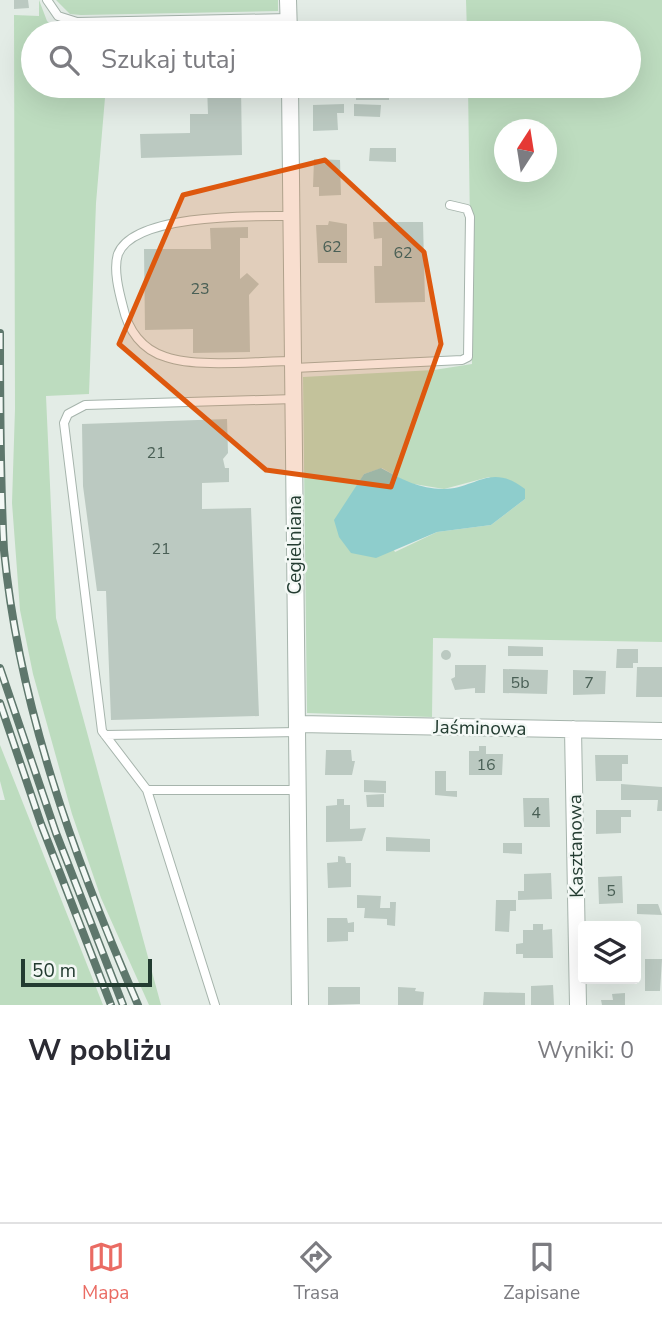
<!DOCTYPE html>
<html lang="pl">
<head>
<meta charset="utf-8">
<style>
  :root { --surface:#fff; --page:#f7f7f7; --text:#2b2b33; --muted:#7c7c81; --line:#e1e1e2; --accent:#ea6b63 }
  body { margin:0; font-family:"Nunito Sans",sans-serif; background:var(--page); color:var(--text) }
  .controls { position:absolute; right:21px; bottom:21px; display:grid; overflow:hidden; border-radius:7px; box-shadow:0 7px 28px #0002 }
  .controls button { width:63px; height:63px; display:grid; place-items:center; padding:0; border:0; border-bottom:2px solid var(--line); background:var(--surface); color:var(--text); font:35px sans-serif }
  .compass { position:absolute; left:494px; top:119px; width:63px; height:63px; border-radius:50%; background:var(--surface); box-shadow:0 7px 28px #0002; rotate:12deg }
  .scale { position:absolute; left:21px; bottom:18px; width:131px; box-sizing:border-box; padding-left:7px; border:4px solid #233c31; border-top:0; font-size:19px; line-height:24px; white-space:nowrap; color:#233c31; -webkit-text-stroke:5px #f3f8f5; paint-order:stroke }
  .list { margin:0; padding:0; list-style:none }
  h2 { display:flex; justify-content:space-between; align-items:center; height:91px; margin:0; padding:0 28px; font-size:30px }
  h2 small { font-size:23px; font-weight:400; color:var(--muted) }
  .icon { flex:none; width:38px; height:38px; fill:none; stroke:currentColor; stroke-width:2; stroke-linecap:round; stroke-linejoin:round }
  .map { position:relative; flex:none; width:662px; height:1005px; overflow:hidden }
  .search { position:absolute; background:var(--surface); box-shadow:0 7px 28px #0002; left:21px; right:21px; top:21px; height:77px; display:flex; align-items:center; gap:18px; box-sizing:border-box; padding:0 24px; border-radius:38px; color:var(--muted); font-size:26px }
  .sheet { height:217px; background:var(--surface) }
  nav { display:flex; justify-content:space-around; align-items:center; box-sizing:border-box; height:98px; border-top:2px solid var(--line); background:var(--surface); font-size:19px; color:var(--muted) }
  nav a { display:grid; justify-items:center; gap:4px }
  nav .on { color:var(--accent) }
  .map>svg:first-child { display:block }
  .green { fill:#bddcbf; fill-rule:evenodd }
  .water { fill:#8ecdcc }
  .building { fill:#bbc9c1 }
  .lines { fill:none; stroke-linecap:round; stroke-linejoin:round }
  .lane-casing { stroke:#a6b4ac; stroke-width:10 }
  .street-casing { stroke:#a6b4ac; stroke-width:18 }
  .lane { stroke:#fff; stroke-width:8 }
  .street { stroke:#fff; stroke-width:16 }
  .rail-casing { stroke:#5e776c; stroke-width:8 }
  .rail { stroke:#f3f8f5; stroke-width:5; stroke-dasharray:16; stroke-linecap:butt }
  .marked { fill:#de580e; fill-opacity:0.2; stroke:#de580e; stroke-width:5; stroke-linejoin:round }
  .labels { text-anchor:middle; stroke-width:5; stroke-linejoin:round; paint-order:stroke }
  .number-label { font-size:16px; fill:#495f55 }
  .street-label { font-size:19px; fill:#233c31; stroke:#f3f8f5 }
</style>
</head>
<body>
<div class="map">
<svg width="662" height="1005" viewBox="0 0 662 1005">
  <rect width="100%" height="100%" fill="#e3ece6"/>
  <path class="green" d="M39,0L47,21L60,33H33V86H106L96,203L89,394L46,396L56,618L161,1005H149L101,898L72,814L33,674L20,610L12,503L15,409L14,15L39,16Z
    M56,0H278V11L81,15L70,14Z
    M466,0H662V642L433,638L432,717L307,713L303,377L434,370L472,364L468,86H629V33H467ZM504,130H546V172H504ZM382,468L408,483L444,489L489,477L525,499L491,525L437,532L395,552L358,484L364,474Z
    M0,745L103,1005H0V800H5L0,781Z"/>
  <path class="water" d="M381,468C401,479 420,489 443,489C476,489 490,462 525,489V499L491,525L437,532L376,558L351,553L339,537L334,520L364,474Z"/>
  <path class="building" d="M14,0H28L29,8L14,9Z
    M117,86H173V89L117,90Z
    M207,86H241L242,155L141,158L140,134L190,133V114H208Z
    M356,86H389V100H356Z
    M344,104V113H337L338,130L313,131V105Z
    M354,104L381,105L380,117L354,116Z
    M370,148H396V162L369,161Z
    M314,159L340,160L341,195L319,196V187H313Z
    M329,221L347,224V263H318L316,225H328Z
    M373,222H423L425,302L375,303L374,266H382V238L374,239Z
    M248,227V238H240V279L247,273L259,284L249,295L250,352L193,353V329L145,330L144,249H211L210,228Z
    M227,419L228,453L223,459L225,468H229V482L202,483V509L251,508L259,716L111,720L106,591H97L83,486L82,424Z
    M508,646L543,647V656H508Z
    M617,649H638V663H633V668H616Z
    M441 655a5 5 0 1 1 10 0a5 5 0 1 1-10 0Z
    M455,665H486L485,693H475V688L455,690L451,679L455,677Z
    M637,667H662V697H636Z
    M503,669L548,670L547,694L503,693Z
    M573,670L606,671L605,694L573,695Z
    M479,746H486V754H503L502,775H469V751H479Z
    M326,750H351L352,761H355L352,775H325Z
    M595,755H628V764H622V781H596Z
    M435,771H446V791H457V797L435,795Z
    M364,780L386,781V793L364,792Z
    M621,784L662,787V811H657L658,800H621Z
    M384,794V807H367L366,795Z
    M523,798H549L550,827H524Z
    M337,799H344V805H350V829L366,828L362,841L326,842V806L337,805Z
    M596,810H631V817H621V833L596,834Z
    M386,837L430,839V852L386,851Z
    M503,843H522V854L503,853Z
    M338,856L345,857L346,863H351V887L328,888L327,863L338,862Z
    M551,873L552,899L518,900V891H524V874Z
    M622,876L623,903L599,904L598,877Z
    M357,895L381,896L380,908H390V902H396L395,926L387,925V919L364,918L365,908H357Z
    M496,900H516V911H510L509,932L495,931Z
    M637,904H658L662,915L637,914Z
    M327,918H347L348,923L354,922V932H348V941L327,942Z
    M626,922V926H599V923Z
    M533,924H543V930L552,929L553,958H523V954H516V944L523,943V930H533Z
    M645,959H662L660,991H645Z
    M553,985L554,1005H531V986Z
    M328,987H360V1004L328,1005Z
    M398,987L416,988L415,991L424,992L423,1005H398Z
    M484,992L525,993V1005H483Z
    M625,993V1005H602L601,1000H613L612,994Z"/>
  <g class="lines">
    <defs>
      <path id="lane" d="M47,0L58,16L77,22L289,18
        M291,216C254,216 134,213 118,254C113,269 119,292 123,307C128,330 142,350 166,357C197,368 259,361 294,361
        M294,368L462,360L468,357L470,217L467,209L450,205
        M105,735L298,732
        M147,790H298
        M215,1005L147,790L102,731L64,423L68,414L85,405L294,399"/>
      <path id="street" d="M288,0L289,33
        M290,86L300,1005
        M299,724L662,731
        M573,729L578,1005"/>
    </defs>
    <use href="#lane" class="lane-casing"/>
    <use href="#street" class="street-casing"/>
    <use href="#lane" class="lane"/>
    <use href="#street" class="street"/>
    <defs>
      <path id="rail" d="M0,333C0,405 0,478 4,550C19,708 75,860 138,1005
        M0,668L56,833L123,1005
        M0,703L41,824L111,1005"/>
    </defs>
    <use href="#rail" class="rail-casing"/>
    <use href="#rail" class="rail"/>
  </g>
  <path class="marked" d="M325,160L424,252L441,344L391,487L266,470L119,344L183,195Z"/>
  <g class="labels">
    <g class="number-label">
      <text x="332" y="252">62</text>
      <text x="403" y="258">62</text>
      <text x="200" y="294">23</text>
      <text x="156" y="458">21</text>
      <text x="161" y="554">21</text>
      <text x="520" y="688">5b</text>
      <text x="589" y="688">7</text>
      <text x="486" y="770">16</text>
      <text x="536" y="818">4</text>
      <text x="611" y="896">5</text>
    </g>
    <g class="street-label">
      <text transform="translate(294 545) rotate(-90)" y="7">Cegielniana</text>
      <text transform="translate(480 727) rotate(1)" y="7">Jaśminowa</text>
      <text transform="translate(575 846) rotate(-91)" y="7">Kasztanowa</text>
    </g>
  </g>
</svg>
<div class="controls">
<button><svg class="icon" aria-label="layers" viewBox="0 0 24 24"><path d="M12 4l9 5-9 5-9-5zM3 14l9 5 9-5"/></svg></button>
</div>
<svg class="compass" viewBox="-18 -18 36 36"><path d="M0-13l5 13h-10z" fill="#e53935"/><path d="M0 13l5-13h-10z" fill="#7c7c81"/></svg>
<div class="scale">50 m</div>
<div class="search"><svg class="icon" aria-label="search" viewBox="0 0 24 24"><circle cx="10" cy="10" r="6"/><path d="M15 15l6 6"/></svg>Szukaj tutaj</div>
</div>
<section class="sheet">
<h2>W pobliżu<small>Wyniki: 0</small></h2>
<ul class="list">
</ul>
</section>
<nav>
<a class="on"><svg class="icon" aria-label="map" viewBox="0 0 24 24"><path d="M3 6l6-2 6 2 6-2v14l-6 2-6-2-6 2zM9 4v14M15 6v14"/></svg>Mapa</a>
<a><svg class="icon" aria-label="directions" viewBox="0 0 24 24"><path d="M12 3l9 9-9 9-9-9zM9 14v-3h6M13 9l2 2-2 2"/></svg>Trasa</a>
<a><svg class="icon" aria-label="saved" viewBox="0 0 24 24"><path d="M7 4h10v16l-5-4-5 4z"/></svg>Zapisane</a>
</nav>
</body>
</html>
